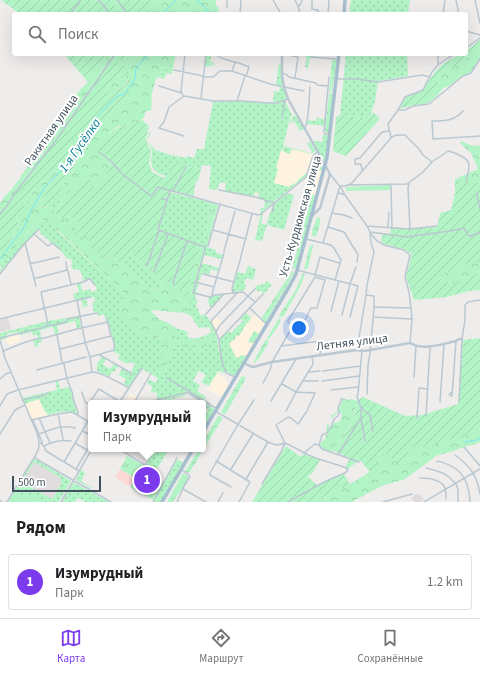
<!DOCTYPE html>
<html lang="ru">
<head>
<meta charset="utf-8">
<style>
  :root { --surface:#fff; --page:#f2f2f2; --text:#202124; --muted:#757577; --line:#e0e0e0; --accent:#7c3aed }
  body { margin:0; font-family:"Source Sans 3",sans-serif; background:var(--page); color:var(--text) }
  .scale { position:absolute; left:12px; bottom:10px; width:89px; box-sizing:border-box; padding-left:4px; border:2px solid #42525c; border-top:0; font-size:11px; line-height:14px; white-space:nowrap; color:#42525c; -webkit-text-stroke:3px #fff; paint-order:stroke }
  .you { position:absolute; left:299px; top:328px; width:14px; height:14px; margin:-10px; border:3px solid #fff; border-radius:50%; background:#1a73e8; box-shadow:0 0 0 6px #1a73e833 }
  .badge { display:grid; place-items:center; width:26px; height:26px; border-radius:50%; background:var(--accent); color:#fff; font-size:13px; font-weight:700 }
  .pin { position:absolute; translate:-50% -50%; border:2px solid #fff; box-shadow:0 1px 4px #0006 }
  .popup { position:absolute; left:88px; top:400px; width:118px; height:52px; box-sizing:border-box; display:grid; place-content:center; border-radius:4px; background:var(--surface); filter:drop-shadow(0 1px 3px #0005); font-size:13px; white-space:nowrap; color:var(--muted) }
  .popup b { font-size:15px; color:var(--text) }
  .popup::after { content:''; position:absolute; left:50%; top:100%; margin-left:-8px; border:8px solid transparent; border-top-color:var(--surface) }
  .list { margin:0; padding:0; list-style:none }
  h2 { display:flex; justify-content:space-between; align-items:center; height:52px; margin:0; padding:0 16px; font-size:17px }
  h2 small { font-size:13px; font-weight:400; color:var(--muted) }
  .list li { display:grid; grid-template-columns:26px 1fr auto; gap:12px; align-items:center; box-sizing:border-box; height:56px; margin:0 8px 8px; padding:0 8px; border:1px solid var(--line); border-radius:4px }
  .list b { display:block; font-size:15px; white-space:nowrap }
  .list p { margin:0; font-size:13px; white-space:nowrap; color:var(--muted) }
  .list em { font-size:13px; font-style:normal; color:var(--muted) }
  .icon { flex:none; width:22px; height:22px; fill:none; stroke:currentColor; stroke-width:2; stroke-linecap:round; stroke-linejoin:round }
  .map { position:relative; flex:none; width:480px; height:502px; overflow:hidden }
  .search { position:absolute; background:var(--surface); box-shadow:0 4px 16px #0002; left:12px; right:12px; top:12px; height:44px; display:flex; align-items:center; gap:10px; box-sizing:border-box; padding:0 14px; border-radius:4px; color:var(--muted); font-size:15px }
  .sheet { height:116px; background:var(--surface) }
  nav { display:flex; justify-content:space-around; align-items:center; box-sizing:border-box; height:56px; border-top:1px solid var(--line); background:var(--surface); font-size:11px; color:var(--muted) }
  nav a { display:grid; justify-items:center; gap:2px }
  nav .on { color:var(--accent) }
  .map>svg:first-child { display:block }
  .commercial { fill:#fef3e1 }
  .education { fill:#e0dcde }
  .medical { fill:#fed7d7 }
  .grass { fill:url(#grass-dots); fill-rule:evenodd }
  .forest { fill:url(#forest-crowns) }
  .park { fill:url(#park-tufts) }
  .garden { fill:url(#garden-furrows) }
  .pitch { fill:#b3f4c7 }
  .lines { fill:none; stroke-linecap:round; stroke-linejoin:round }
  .stream { stroke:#7be6f6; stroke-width:1 }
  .minor { stroke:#bac8d1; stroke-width:1.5 }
  .tertiary { stroke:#bac8d1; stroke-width:2.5 }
  .primary { stroke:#a8bfcf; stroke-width:3.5 }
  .labels { text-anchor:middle; stroke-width:4; stroke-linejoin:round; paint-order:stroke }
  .street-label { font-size:12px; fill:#42525c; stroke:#fff }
  .water-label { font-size:13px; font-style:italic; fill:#037f91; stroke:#fff }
</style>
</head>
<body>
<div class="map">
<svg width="480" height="502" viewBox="0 0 480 502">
  <defs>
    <pattern id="grass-dots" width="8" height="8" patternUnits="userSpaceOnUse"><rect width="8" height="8" fill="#b3f4c7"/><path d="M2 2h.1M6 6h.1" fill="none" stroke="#9bd3ad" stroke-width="1.8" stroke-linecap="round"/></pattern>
    <pattern id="forest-crowns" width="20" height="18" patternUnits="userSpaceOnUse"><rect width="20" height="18" fill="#b3f4c7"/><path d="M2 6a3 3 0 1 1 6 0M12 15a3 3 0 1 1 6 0" fill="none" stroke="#9bd3ad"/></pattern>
    <pattern id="park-tufts" width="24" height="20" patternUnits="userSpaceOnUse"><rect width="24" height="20" fill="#b3f4c7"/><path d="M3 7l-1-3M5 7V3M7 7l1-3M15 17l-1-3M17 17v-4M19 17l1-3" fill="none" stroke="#9bd3ad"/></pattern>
    <pattern id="garden-furrows" width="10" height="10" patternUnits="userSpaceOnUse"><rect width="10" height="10" fill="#b3f4c7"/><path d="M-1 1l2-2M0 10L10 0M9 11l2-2" fill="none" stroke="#9bd3ad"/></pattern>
  </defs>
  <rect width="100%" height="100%" fill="#efecec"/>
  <path class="commercial" d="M284,146L313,153L305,177L289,189L272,185L281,150L283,151Z
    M315,169L322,170L316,196L315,195L309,194L308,197L306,196L305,193L303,192L306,184H305V181L308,176Z
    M255,314L265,324L246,356L243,355L238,358L235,356L229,343L234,340L237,335L239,336L247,323H248L250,319H251Z
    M216,317L222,323L216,329L214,327L212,321Z
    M19,335L21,342L8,345L6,338Z
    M217,373L227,380L226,382L228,383H230V384L222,398L207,389Z
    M130,393L137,397L133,403H126V401Z
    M39,399L45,412H46L48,415L32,419L25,404Z"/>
  <path class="education" d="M8,318L11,329L0,332V320Z
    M121,449H152L144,463Z
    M34,462L61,478L62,482L52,499L22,482Z
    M417,494H420L424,499L421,502H414L411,498Z"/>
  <path class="medical" d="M120,469L135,478L130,487L115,477Z"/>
  <path class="grass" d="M351,0H410L408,14H349Z
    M206,54L212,55L210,60V61L214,63V66L210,65L209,67L205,66Z
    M299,54H316V57H310L308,69L305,67L307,57L299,55Z
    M346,54H407L408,76L378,81L375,102L369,118L340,115Z
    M334,59L337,61L332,92H331L332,88L331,80Z
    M279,63L281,64L283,86H282L276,85Z
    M171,64H174L172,74L167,73L164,79L158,77Z
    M280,87L283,88L287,97C284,101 277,102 273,102L274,91L279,92Z
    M245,101C259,103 271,104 285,101L292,115L289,122L282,151L281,150L276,168L278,169L274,183L289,187L294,183L295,184L297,182V181L306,173L307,175L303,179L277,199L261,213L260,212L261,208H264L265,201L263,200L258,199L259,193L255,192L253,197L225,192L226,183L220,182L217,190L209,189L211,166L202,165L201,169L176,162L166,176C158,174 152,171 151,161C151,158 152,155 152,151C150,143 145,139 151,130L148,141L155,150L171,155L186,158L187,156L194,158L197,149H204L213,102Z
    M295,115L296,116L304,129L300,131L294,121L290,123L292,118Z
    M317,118L325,119L324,126L307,124V120L316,121Z
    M323,135H327L329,137L325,160H324L313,142L315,141L322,142Z
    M310,142L316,150L312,154L292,149L290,154L284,152L283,151L284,146L311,153L312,152L307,143Z
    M317,154L320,158L318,159L317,163L319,166L322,167V170L315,169L308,176L310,170H313L316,166L317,162L312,161L314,157Z
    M169,192L213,203L202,246L158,230Z
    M286,193L294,195L284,230L267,225L262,241L255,240L261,214H263L261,223L266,225L273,205Z
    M312,194L316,196L296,268L293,269H292Z
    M55,197L63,200L54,212L46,207Z
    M217,204L218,206L207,247L216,250V253L223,255L221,259L204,255L202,263L219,268L218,271L211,269L209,275L202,273L200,280H199V283L196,292L199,293V294H196L195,299L198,300L196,305L201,316L205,314C217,327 217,340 220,356C221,361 223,366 225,371V373L218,371L209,386L201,382L206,375L199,371L193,381L200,385L197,391L206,397L204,400L214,406L203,402L188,393L158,400L156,392L150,393L153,387L147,383L149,379L155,383L158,378L142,369L129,386L128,387L123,385L126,379L119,375L122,368L131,372L135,364L130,362L128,364L118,359L120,355L112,351L115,348L111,334L109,322H106L104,314L98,316L97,312L94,313L92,303L95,302L94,297L86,299L88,306L83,307L81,300H75L73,294L79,292L77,284L81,283L82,291L90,289L91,292L97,290L96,286H95L90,280L87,279L83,281L82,274L78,269L73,270L71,264L73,263L70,259L66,258L64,254L39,232L40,230L38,229L0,273C0,260 32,228 42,219L52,226L124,293L120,312L144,335L162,339L167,342L160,376L164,374L175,343L174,331L171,325C173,326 176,328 178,329C182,330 185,330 188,333L187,336C192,341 201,337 207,335V337L197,343L190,340L181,341L196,344L195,350L207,345L214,333L211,332L210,328L208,327L199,328L197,324L194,322C193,316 190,315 185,313L187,311C189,304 191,298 192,291L204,249V246L206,245Z
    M131,253L162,282L160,284L162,289L148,288L138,276L123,265Z
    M248,266L256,269L253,280L246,278L244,284L246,285L245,290L234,292L232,291L233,289L237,272L245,274Z
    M292,271H293L294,273L287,286L266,322H264L282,293C282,289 287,280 289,276L288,277V275L290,276Z
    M267,281L272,285L264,294L261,291L259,292L254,288L258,285L264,284Z
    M215,295H222L211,308L208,302L209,297Z
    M246,313L252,319H250L248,323H247L239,336L237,335L234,340L229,343L235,356L238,358L241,355L246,356L235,375H233L226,371L221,357L219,340L228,330L231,333L243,321L240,318Z
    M79,316L81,327L77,329L75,321L57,326L59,334H55L53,327L40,330L42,342L38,343L39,346L35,347L33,339L38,338L37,334L33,336L32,332L19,335L18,332L6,334L7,338L0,340V333L48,321Z
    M254,331H255L259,334L254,342L252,343L248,342Z
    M102,357L106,359L103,365L110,369L114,364L118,366L114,372L112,371L109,377L97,371V363H98Z
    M58,380L60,389L69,387L70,388L77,413L76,414C68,409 57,413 48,415L46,412H45L39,399L25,404L22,398L57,390L55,381Z
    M185,394L214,408V411L203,430V419L208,410L203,407V403H196L197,400L187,395L165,401V399Z
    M155,449H168L167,452L157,469L146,464Z
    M35,459L71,481L59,502H41L26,494L23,498L14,494L9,502H8L33,460ZM34,462L61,478L60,480L62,482L52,499L22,482Z
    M177,460H179L182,462L183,464L161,502H153Z
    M81,470L85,473L81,481L93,488V489L76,480Z
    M73,483H75L109,502H86L78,498L75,502H62Z"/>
  <path class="forest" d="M111,0H116L127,14H122Z
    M161,0H216V6L218,7L219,13L222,14L182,13L181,14H148L152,7L154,1Z
    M480,48V58L470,73L461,77L452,84L447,87L443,88C438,95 432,102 423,105L435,93L438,87L439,77L442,72L454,66L473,54Z
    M109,54H113L57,135L17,189L4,209L0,214V203L5,196L13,188L79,91L88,82Z
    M133,54H176L174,64H171L156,79L151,97L152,98L151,111H146L143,119H141L142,120L117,127L108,133L106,157L111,163C108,173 103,183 94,188L82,181L67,192L63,200L55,197L60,192L63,185L72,174L76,165L81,155L88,147L85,144L92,137L121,100L125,101L129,92L130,77L122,88L114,91L108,97L106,91L109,84L118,75L125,76L128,70L118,61L129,58Z
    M333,59H334V68L333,73V76C329,80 333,86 331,92L329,91L332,60Z
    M329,93L333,94L329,132L327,133L325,131Z
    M79,141V149L72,163L48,185V186L41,201L37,205L40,208L53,207L54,212L63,219L69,216L79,224L86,236L105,257L111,256L138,276L148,288L162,289L160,284L162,282L174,285L185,296L186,294L201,246L204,247V249L192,291L191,299L189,304V307L187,311L185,313L152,310L151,312C157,315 157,318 161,320C164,322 168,322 170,324C175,329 176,337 175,343L164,374L162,376H160L159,378L157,377L164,345L167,342L162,339L145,335L138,336L131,329L120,312L124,293L62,234L52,226L42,219C26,232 12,251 0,268V253L11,239L19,225L16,216L23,209L29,196L46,178L70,163L76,151L74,146Z
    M461,141L470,145L480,146V183L455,179L478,169L471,153L460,143Z
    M390,185V190L346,191V187Z
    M213,203L217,204L206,245L202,246Z
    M317,217L320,218C321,223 318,233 315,237L312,235V232Z
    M312,244L313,245L308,268L305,269L304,268C307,260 307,250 312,244Z
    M474,262H480V272L470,276L452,284L436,278L457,267Z
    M303,273L305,274L300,287L283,317H281L279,316L280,314L295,291Z
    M288,277H289L282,290V292L264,322L261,319Z
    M279,318L281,319L279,325L270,338L268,339L267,338Z
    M211,332L214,333C210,340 204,354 195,350V345L187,347L182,346C180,343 182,341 184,337L186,340H190L197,343L207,337V335Z
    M266,339L269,341L264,351L256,362L253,363Z
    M243,376L246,378L226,413L224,414L221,412L241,377Z
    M343,399H345L347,400L351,399C362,401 356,408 351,413L352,416L357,410C353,425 341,437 334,451C330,452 323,449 320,446L321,442L324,440L326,438L325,436L328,434L326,432L327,424H328L331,429L333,423L339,422L342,418L341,416L342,414V413L338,412L333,417L330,419L332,415L338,411Z
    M218,416L222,417V419L204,448L197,460L196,463L193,466L190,472L188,473L185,471L186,470L199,449H203V442Z
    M480,429V442L476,444L467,446L453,451L436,456L416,471L405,479L382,486L359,498L352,502H315L350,484L373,470L376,455L408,452L412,446H429Z
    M183,473L188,476V477L187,481L173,502H167Z"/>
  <path class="park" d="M127,456L145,466L146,464L155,468L151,475L163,482L153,500L130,487L135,478L120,469Z"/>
  <path class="garden" d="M1,0H111L122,14H20Z
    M116,0H161L154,1L152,7L148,14H127Z
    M480,40V48L473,54L454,66L442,72L439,78L438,87L435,93L423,105H413L407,107L400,108L404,98L421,91L436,71L443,64L460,54H466V51Z
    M64,54H109L88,82Z
    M113,54H133L129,58L118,61L128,70V73L126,76L118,75L115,79L117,83L109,84L106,91L109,97L114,91L122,88L126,84L130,77C133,85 129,93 125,101L121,100L99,128L85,144L88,147L81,155L75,166L72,174L63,185L60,192L46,207L40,208L37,205L41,201L48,186V185L56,178L61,172L66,169L71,164L79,149V142L74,146L76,150L70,163L46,178L29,196L23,209L16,216L19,225L11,239L0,253V212L4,209L17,189L57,135Z
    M373,112L380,119L346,156L333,151L336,117L340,115L369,118Z
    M142,120L149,126L146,139L148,145L151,151L149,163L152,172L164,178L170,170L167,169L169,163L174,165L176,162L201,169L198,181H196L194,191V196L169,190L158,230L201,246L186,294L185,296H184L181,292L174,285L162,282L131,253L123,265L111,256L105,257L93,249L86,236L81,240L77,237L73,231L79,224L69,216L63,219L54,212L62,202L67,192L82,181L87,178L92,181L94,188C103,183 108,172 111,163L106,157L99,154C99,130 124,125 142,120Z
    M455,179L480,183V262C464,263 451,270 437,278L452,284L470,276L480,272V290L469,291L447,297L414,300L406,277L412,254L404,249L384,244L381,241L383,233L390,234L391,228L408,229L437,227L440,213L451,210L455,193Z
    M480,338V429L429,447L412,446L408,452V462L401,465L385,454L376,455V471L373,470L370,472L360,460L346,470L345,468L350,458L334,451C341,438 354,425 356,410L352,416H351L350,414L356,408V406L357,403L356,401L363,397L405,416L422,415L458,404L463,340Z
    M286,446L301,457L303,454L320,460L312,474H310L308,477L317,485L343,473L350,484L315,502H252Z"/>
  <path class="pitch" d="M14,493L23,498L26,493L41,502H9Z"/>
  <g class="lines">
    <path class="stream" d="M198,0L211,14
      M161,14L176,0
      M0,259L23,229L32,209L44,188L58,173L67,166L86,138L90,131V126L91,123L111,102L118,96L124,94L128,89L135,79L136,68L146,57V54
      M465,442L477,440L480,438"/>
    <path class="minor" d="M99,0L110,14
      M117,0L128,14
      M227,0V7
      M273,0L281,14
      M295,0L298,6L300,14
      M456,0L459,14
      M475,0L480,23
      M312,1V9L318,10L319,14
      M298,6L300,5L302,0
      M70,14L81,0
      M240,14L241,0
      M328,14L329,0
      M443,14L445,0
      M466,31L480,35
      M466,48L480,38
      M215,54C221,60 232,61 239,63C242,64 246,66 249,67L246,76
      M283,54L298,57L295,78
      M310,57L337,59
      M438,65V54
      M174,70L203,76
      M232,71L235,63
      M282,74H286L289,77L316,83L317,85L328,86
      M203,77H213L220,71H232L270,84L304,91
      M336,79H356L378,82L422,75L430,77
      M159,86L182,93
      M184,96L213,101H244L267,103H276L288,99
      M184,96L169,107L164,122L159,128L184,136
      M184,96L182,94L181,91L185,54
      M201,98L206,54
      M237,101L245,76
      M398,110L405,97L423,90L432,72L438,65L448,58L455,54
      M463,111C454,121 445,121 432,121L433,139L480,136
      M282,118L285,100
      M305,128C309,120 309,98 310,87
      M329,134H325L324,132L329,77
      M391,138C395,134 399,135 405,135L419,149L423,155L432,162
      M99,152L112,162L121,173L151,196L152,195L158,187L258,215L261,214L306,177L313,156L317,152
      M362,170L361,164H355V159L360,158L382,132L389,131
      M330,174L337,183L340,186L345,195L367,226L370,232L376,240L384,245L404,250L410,255L405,277L409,292L411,308L412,319L410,343
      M409,183L408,188L410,229
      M391,184L392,228
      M347,185L407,184L423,172L432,162L448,151C453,152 466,157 468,162C471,167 467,176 466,181
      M340,186H345L351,184L391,138L388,124L398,110H405L413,106L429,104L463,76L471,73L480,59
      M219,190L241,194L264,199V200L272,202L274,204L272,212
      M170,191L158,229L159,230L201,246H204L205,249L193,293L210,297L215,295L243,292L255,302
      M173,191L186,167
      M339,193L345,195
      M478,193L477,195L480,209
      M163,199L167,200
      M332,213L344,215L352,218
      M0,214L7,206L15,193L57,139L115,54
      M367,226L410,229L437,226
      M328,227L344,232L357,253L358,255L357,262
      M388,227L389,212
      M213,230L246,239
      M370,232L407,237L450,231L464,228L468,235L470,236L480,233
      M34,234L48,246L52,243L60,249
      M306,239L331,245L334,248L341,260L335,280
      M25,243L36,286
      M323,243L340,186
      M208,246L220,204
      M224,251L235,211
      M241,256L252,214
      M66,262L67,270L68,271L71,284
      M30,263H34L59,257
      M147,266L159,230
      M297,270L358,286L350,317
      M154,272L168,234
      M0,274L24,244L39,229
      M203,274L234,282
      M315,275L320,257L339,263
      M315,277L325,280L317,308H311L302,326L288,323V321Z
      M34,278H37L67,270
      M195,282L214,287
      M174,285L173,283L187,241
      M233,293L232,288L241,257
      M213,296L212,294L224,253
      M77,300L85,342L90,357L92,372
      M374,307L410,308
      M250,308L264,322L267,324
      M331,311L339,281
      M206,314L223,295
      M342,315L350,284L356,267
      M374,317L412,319
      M0,319L90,297
      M48,325L45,310L43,308L44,306L41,292L83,282L89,279H90L95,285
      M216,332L220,325L255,289
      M57,335L62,362L64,364L67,379L72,392L73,398L78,412V415
      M0,338L41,328C49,324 58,325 66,322L67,319L97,313
      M0,340L5,358L37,433C41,445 39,451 32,461L7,502
      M219,340L263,294
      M281,346L321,341L322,343L320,355
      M60,349L111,336
      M357,350L366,295
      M362,350L358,394L357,397L361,408V419L365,440L366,441
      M3,351L23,343L36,339L44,338L77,329L108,322
      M100,355L131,373V375
      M90,357L114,350C115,346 114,339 111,336L107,318
      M37,370L86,357
      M323,371L360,366
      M309,372L320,371
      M235,377L226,373L221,358L219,340L216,332L211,322L212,320L238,292
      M414,377L416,346
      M167,378L210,404V405
      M0,379L6,374L11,372
      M303,381H318
      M322,381L359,376
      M263,383L270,370L272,362L290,331
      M331,390L358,387
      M82,392L85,402L91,405
      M452,392L449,394L451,396H452L456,341
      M367,394L368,365L370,353L374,308V296L366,295L367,285L374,252L371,243L370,232
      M22,400L45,395L49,392
      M271,401L296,359
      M440,402L444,344
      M459,402L462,339L465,320V305L468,302L480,300
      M89,403L99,389L120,402
      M119,403L142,368
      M134,403L151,373
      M145,403L185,393H188L203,402L217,408
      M0,406L7,394L18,390L92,372C100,371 121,384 129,388
      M203,406L208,408L210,405
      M361,408L370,415L373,431
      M215,411L268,442C275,445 277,446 285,443C295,447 303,453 313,457C324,461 335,464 347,468L348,470L345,473L326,481L288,502
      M286,411L296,392L312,366L313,364L312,356
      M58,414L63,439
      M426,416L430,347
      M39,418L50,443
      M417,418L419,388L428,389
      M31,420L58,414L72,412L91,423
      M33,420L42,442V443
      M82,431L91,435
      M0,434L15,410L25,405
      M39,434C51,430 62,424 75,428
      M39,442C44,444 44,447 46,451L79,471
      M75,443L87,450
      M319,445L322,449L359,462
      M44,446C53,442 61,439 71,441
      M464,447L480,466
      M119,449L145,465L154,449
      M304,453L315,444L319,445L322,435L327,433L331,427L334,419L338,416L339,413L338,408L342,398
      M338,455L360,419
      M455,455C470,466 477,475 480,494
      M35,457L38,460L111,502
      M216,461L250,482L239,502
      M64,462L88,421
      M437,462L438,461C444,463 451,465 456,469C466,476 470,491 470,502
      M426,468C434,470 442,471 449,477C452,479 453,482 456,484L458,490V502
      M76,469L91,444
      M231,469L253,434
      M420,478C428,478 439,479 444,486C446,489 446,495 446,499
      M246,479L268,442
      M262,484L281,452L285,443L276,425L288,417L291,418L298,424L307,411L315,393L296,392L282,384
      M231,487L210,475V473L237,426L254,400
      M183,489L206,502
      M0,500L2,502
      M61,502L92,449
      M153,502L177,458
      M177,502L183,488L190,476L182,470
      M218,502L223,493
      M383,502L412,494
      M424,502L480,469"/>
    <path class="tertiary" d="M282,54V76L284,87L288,99L318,152L324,166L326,167L330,174L320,208L312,216
      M244,363L250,366L253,367L272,362L357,350L364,351L370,350L410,343C424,351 442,344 456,341L459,339H462"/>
    <path class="primary" d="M344,14L345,0
      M203,432L289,287L296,274L299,263L327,157L339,54
      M162,502L193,449"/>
  </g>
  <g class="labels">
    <g class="street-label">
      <text transform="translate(51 130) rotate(-55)" y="4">Ракитная улица</text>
      <text transform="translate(300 216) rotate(-74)" y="4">Усть-Курдюмская улица</text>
      <text transform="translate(352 342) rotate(-7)" y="4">Летняя улица</text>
    </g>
    <g class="water-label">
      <text transform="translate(79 145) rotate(-55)" y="5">1-я Гусёлка</text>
    </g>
  </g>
</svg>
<div class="scale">500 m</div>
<div class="you"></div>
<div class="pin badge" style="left:147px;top:480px">1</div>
<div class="popup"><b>Изумрудный</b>Парк</div>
<div class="search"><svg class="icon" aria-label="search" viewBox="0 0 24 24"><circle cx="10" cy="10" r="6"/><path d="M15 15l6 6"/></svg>Поиск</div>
</div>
<section class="sheet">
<h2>Рядом<small></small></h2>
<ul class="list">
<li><span class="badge">1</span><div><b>Изумрудный</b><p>Парк</p></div><em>1.2 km</em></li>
</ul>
</section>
<nav>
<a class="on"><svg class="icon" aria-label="map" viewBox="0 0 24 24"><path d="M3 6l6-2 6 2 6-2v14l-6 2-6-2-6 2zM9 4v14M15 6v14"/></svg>Карта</a>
<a><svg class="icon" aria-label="directions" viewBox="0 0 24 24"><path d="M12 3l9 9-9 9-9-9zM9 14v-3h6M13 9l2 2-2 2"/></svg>Маршрут</a>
<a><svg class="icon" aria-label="saved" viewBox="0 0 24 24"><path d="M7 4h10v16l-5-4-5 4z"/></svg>Сохранённые</a>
</nav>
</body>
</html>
